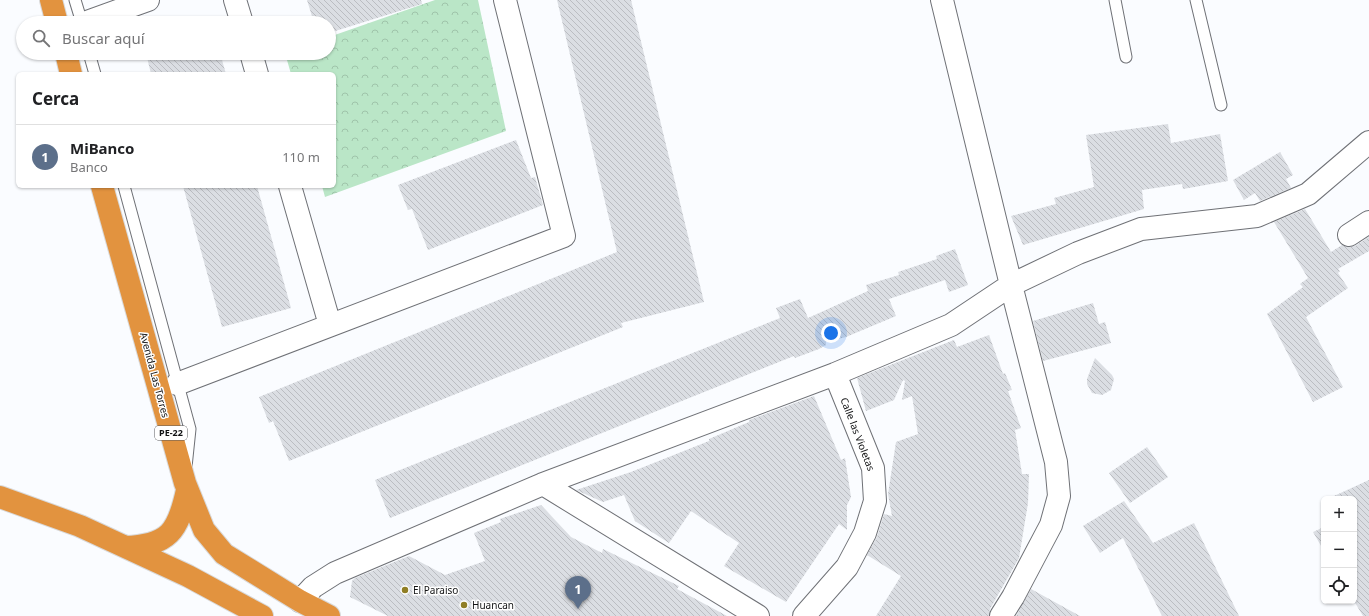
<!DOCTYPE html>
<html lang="es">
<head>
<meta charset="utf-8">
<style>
  :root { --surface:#fff; --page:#f6f6f6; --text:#202124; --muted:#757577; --line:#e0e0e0; --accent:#db2777 }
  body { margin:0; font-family:"Noto Sans",sans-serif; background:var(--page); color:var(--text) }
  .controls { position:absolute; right:12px; bottom:12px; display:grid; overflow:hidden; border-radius:6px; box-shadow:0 1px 3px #0004 }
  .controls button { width:36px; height:36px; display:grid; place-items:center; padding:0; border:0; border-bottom:1px solid var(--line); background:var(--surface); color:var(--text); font:20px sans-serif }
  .you { position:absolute; left:831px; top:333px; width:14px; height:14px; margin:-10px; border:3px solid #fff; border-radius:50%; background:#1a73e8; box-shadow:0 0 0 6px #1a73e833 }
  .badge { display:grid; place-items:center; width:26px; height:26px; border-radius:50%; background:var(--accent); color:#fff; font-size:13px; font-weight:700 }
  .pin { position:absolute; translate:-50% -33px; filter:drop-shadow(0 1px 2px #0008) }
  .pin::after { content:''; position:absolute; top:21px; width:14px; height:12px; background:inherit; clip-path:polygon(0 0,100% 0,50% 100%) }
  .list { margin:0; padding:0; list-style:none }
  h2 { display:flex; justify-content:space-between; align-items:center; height:52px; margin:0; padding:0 16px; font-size:17px }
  h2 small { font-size:13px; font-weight:400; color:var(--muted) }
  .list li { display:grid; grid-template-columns:26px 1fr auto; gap:12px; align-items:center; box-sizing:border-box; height:64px; padding:0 16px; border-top:1px solid var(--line) }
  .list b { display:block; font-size:15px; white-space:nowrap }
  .list p { margin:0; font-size:13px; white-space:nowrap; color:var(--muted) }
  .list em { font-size:13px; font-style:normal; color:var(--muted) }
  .icon { flex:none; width:22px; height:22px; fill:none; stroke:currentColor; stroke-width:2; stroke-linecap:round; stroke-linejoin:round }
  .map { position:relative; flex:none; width:1369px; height:616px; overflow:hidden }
  .search { position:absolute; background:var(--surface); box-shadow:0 1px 3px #0004; left:16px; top:16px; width:320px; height:44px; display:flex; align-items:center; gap:10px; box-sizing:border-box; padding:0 14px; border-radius:22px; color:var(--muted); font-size:15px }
  .panel { position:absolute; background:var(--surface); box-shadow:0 1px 3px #0004; left:16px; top:72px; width:320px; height:116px; border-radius:6px }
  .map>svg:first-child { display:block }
  .park { fill:url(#park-crowns) }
  .building { fill:url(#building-back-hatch) }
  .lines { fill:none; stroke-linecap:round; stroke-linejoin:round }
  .lane-casing { stroke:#6f7176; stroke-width:13 }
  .street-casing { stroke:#6f7176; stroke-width:24 }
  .highway-casing { stroke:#d9d9d9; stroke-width:24 }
  .lane { stroke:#fff; stroke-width:11 }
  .street { stroke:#fff; stroke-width:22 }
  .highway { stroke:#e2933f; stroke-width:22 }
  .poi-dot { fill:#907e24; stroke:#fff; stroke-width:1.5 }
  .labels { text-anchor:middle; stroke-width:3; stroke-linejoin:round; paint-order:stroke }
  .shield { fill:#fff; stroke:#58595a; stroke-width:1 }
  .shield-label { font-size:9px; font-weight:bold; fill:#111213 }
  .street-label { font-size:10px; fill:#111213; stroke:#fff }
  .poi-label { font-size:10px; fill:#111213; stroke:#fff; text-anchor:start }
</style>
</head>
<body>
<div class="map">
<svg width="1369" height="616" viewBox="0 0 1369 616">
  <defs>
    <pattern id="park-crowns" width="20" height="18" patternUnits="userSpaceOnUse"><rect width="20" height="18" fill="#bae6c7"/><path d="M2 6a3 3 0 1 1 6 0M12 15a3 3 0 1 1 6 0" fill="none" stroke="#9fc4aa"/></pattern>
    <pattern id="building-back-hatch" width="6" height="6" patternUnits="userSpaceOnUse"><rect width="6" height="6" fill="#dbdee3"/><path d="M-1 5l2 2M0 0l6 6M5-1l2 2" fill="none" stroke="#bbbdc2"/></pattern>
  </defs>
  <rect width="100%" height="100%" fill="#fafcff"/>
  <path class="park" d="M435,0H478L506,131L325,197L322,186H334V74H291L285,53H329V37Z"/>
  <path class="building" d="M307,0H421L422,4L329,33V23H314Z
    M557,0H631L704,302L621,323L623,327L289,461L273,421L269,423L259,397L617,252Z
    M210,16L212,23H183Z
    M146,53H220L226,74H151Z
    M1168,124L1171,143L1220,134L1228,181L1183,189L1182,184L1142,190L1144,209L1023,245L1011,216L1056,204L1054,198L1094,187L1086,135Z
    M516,140L531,178L535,177L543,205L428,250L412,209L408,210L398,185Z
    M1280,152L1293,175L1286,179L1291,188L1260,201L1255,193L1244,200L1233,180Z
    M183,186H257L291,308L222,327Z
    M1305,209L1331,252L1342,245L1349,247L1355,246L1369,237V251L1338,269L1340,271L1338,273L1348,288L1306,317L1343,387L1313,402L1267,314L1303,287L1300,284L1308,278L1274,222Z
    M955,249L968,285L949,292L945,280L889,299L896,316L846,337L826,342V345L819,349L795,358L794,356L390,518L375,480L780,318L776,308L800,299L808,318L868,291L866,285L899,275L898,272L937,259L936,256Z
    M1093,303L1099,324L1105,322L1111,343L1043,361L1033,321Z
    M989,335L1003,374L1005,373L1012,390L1008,391L1021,428L1015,430L1022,474H1029L1028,503L1019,558L990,609L989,616H876L901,576L867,555L877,537L884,514L892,516L888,494L896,442L918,434L912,396L902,400L905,381L903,380L894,400L866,411L857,378L954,340L957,347Z
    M1095,358L1112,375L1114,379L1111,390L1102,395L1092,393L1087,384V379Z
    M814,396L841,460L845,458L851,497L847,505V530L839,524L786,602L724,566L739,543L691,511L669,543L635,521L624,495L603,502L576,490L631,472L709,441V439L749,422V420Z
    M1147,447L1168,477L1130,503L1109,473Z
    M1369,480V616H1363L1354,601V499H1335L1334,496Z
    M1124,501L1153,543L1194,523L1239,616H1162L1123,538L1100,553L1083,526Z
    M541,505L571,537L602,553L603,549L679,586L677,589L727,616H388L350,597L352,581L355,578L409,556L445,575L485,561L474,533L501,522L500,519Z
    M1324,527V551L1313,532Z
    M1031,589L1080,616H1016Z"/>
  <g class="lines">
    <defs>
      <path id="lane" d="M75,0L82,23
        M1115,0L1126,57
        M1196,0L1221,105
        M89,53L95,74
        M124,186L190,429L186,467"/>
      <path id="street" d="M235,0L242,23
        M942,0L1011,285L1056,462L1059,496L1051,525L1013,597L1001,616
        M84,23L148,0
        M251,53L257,74
        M290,186L330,325
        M1349,235L1369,222
        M177,384L564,236L505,0
        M543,484L758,616
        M300,601L313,587L335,573L543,484L835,374L951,325L1011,285L1078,253L1141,229L1257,216L1308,194L1369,142
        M804,616L847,567L865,533L875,501L873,468L835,374"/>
      <path id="highway" d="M51,0L57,23
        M66,53L71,74
        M102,186L185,483L204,530L224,554L300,601L329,616
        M0,497L80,526L188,576L262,616
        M125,547C169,545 178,532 187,490"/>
    </defs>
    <use href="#lane" class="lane-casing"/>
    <use href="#street" class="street-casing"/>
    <use href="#highway" class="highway-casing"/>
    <use href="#lane" class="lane"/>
    <use href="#street" class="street"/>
    <use href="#highway" class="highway"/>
  </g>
  <g class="poi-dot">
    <circle cx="405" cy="590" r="4"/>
    <circle cx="464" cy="605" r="4"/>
  </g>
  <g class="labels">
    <rect class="shield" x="155" y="426" width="32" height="14" rx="3"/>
    <g class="shield-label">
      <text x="171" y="436">PE-22</text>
    </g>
    <g class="street-label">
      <text transform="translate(155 375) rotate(75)" y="4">Avenida Las Torres</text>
      <text transform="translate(858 434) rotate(69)" y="4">Calle las Violetas</text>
    </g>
    <g class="poi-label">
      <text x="413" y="594">El Paraiso</text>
      <text x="472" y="609">Huancan</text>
    </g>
  </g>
</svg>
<div class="controls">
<button>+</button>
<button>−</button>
<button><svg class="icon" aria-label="locate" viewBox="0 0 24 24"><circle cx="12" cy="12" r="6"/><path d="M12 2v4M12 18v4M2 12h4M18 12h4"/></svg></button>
</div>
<div class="you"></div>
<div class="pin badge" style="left:578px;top:609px;background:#5c6f8a">1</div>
<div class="search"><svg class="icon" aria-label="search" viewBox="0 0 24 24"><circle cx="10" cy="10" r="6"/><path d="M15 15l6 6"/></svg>Buscar aquí</div>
<section class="panel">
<h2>Cerca<small></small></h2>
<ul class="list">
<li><span class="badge" style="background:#5c6f8a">1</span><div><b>MiBanco</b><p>Banco</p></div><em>110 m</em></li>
</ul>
</section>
</div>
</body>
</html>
